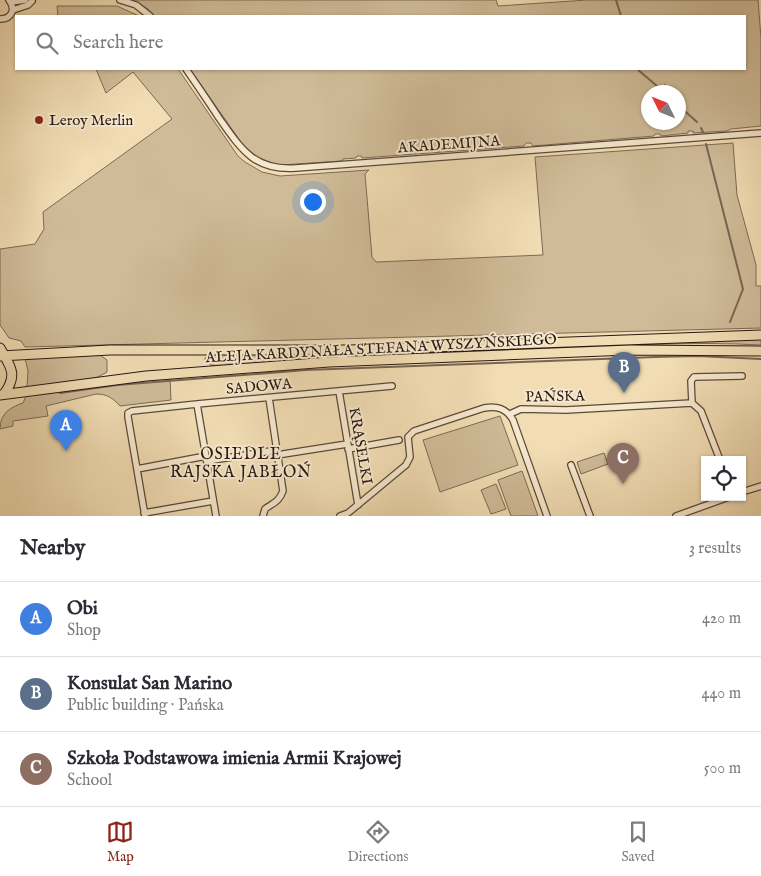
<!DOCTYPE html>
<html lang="en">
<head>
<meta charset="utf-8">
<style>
  :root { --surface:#fff; --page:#f2f2f3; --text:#2b2b33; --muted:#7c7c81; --line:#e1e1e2; --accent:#8f2418 }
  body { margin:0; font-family:"IM FELL English",serif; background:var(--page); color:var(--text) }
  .controls { position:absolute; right:15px; bottom:15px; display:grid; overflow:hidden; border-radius:0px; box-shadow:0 1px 4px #0004 }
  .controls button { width:45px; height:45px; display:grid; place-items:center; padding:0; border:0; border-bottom:1px solid var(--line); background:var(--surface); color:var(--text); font:25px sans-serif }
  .compass { position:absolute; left:641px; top:85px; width:45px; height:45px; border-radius:50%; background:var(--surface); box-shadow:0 1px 4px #0004; rotate:313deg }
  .you { position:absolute; left:312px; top:201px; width:18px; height:18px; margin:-12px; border:4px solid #fff; border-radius:50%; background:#1a73e8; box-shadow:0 0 0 8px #1a73e833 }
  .badge { display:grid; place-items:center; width:32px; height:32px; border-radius:50%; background:var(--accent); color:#fff; font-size:16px; font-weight:700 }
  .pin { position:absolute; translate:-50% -41px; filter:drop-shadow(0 1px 2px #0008) }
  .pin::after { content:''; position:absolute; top:26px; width:18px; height:15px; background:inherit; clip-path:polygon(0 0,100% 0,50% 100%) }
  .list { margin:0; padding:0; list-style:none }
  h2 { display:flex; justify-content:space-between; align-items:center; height:65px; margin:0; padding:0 20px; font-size:21px }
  h2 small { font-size:16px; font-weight:400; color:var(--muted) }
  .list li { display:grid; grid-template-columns:32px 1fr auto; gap:15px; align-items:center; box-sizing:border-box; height:75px; padding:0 20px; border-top:1px solid var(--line) }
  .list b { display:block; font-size:19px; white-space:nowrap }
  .list p { margin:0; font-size:16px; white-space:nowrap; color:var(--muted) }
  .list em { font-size:16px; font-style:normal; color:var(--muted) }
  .icon { flex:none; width:28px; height:28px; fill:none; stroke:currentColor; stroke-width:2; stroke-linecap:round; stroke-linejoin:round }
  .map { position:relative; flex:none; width:761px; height:516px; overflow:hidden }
  .search { position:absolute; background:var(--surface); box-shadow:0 1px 4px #0004; left:15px; right:15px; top:15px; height:55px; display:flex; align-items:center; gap:12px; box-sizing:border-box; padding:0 18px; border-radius:0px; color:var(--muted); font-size:19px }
  .sheet { height:290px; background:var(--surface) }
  nav { display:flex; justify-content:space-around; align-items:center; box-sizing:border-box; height:70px; border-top:1px solid var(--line); background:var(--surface); font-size:14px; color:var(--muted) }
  nav a { display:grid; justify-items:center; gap:2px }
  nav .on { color:var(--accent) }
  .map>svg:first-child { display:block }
  .green { fill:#cfbb98; stroke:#7c6a55; fill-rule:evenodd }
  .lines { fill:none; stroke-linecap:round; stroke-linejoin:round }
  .stream { stroke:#786552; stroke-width:2 }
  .minor-casing { stroke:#5b493a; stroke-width:8 }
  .primary-casing { stroke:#291812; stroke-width:11 }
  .minor { stroke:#f6e8ce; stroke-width:5.5 }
  .primary { stroke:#f1dcb3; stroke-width:9 }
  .poi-dot { fill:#8f2418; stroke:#f6e8ce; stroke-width:2 }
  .labels { text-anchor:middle; stroke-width:4; stroke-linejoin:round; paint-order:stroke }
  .poi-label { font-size:15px; fill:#291812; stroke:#f6e8ce; text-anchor:start }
  .street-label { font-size:15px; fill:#291812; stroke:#f6e8ce }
  .neighbourhood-label { font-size:16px; letter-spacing:1px; fill:#291812; stroke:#f6e8ce }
</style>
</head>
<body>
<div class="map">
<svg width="761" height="516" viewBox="0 0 761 516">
  <rect width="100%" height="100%" fill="#f1dcb3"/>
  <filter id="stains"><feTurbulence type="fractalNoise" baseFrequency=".004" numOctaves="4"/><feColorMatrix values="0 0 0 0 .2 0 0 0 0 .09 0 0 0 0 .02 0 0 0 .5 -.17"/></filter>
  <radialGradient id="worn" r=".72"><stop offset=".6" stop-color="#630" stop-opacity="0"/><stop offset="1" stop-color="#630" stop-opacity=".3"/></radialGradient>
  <path class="green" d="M133,0H496L498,6L587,0H758L761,38V126L731,129L727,131L693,133V131H688V133L661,136L660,134H655L654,136L533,146L531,143H526L524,146L362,158L361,156H357L356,158L343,159L342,161L281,165L273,163L257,157L243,145L190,69H745V16H154L148,9ZM664,84L673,92H678V122H648V92H671Z
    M57,6H117L139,16H58Z
    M96,69H178L238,156L245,162L262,172L280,176L369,170L365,174L372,257L376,262L543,255L535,157L733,143L737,195L756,265V286H761V328L25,347L21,341L9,338L0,325V249L35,244L44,229L43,212L172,119L133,72L106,93Z
    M761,337V345C691,341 620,346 550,349C439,353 328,358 217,366L211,365L205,361V358L215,353Z
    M100,355L107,360V372L96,378L27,387L28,371L25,358Z
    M170,377L171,400L120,406C113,398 107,394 96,394L46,406L48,416L13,421V426L0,429C0,413 11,407 23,403L27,394Z
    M500,416L518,465L440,492L423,440Z
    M604,453L608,464L581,474L577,462Z
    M522,471L538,516H511L498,480Z
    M496,484L506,509L491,514L481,490Z"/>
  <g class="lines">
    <path class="stream" d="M616,0L621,16
      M637,69L664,92
      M678,105L697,122
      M701,128L703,132
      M706,144L743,289L730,322
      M60,393L117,385L306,370L655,357L698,356L761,359"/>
    <defs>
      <path id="minor" d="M120,0L136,5L150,16
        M11,2L25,0
        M13,10L28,5L32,1
        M0,19C12,19 16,9 9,0
        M186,69C197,85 208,101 219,118C241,149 254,171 296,168L761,133
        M339,391L358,505
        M692,403L691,381L694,377L742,376
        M197,404L216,516
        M510,414L521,409L566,410L692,403L701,411L720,460
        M348,449L399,440
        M277,455L347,444
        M207,461L277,450
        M571,465L590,516
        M137,469L206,456
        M742,492L761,486
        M144,513L213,501
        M145,516L128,417V413L132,411L197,404L392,386
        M263,516L265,509C273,503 279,502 283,491L269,398
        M340,516L348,513L406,465L410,457L408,437L414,431L484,408C497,406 506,408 513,420L547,516
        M676,516L729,497"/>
      <path id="primary" d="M0,348C11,367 18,375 4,394
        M0,356L110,350H350L761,335
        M0,395L146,376L329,362L630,350L761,351"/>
    </defs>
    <use href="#minor" class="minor-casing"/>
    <use href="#primary" class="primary-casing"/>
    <use href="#minor" class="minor"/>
    <use href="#primary" class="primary"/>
  </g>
  <circle class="poi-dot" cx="39" cy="120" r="5"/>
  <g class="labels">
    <g class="poi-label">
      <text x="49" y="125">Leroy Merlin</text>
    </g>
    <g class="street-label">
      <text transform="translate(449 144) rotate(-4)" y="5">AKADEMIJNA</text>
      <text transform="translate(381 348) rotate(-3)" y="5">ALEJA KARDYNAŁA STEFANA WYSZYŃSKIEGO</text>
      <text transform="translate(259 386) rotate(-5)" y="5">SADOWA</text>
      <text transform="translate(555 396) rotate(-1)" y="5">PAŃSKA</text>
      <text transform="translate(361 446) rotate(80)" y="5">KRĄSELKI</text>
    </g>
    <g class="neighbourhood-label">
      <text x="241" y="459">OSIEDLE<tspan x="241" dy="18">RAJSKA JABŁOŃ</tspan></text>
    </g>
  </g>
  <rect width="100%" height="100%" filter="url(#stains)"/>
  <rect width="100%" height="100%" fill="url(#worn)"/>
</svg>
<div class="controls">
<button><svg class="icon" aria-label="locate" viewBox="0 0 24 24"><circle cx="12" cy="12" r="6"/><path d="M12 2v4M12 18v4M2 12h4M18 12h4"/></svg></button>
</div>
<svg class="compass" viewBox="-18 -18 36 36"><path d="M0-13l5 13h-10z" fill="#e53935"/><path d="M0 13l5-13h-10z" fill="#7c7c81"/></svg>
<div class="you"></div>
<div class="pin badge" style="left:66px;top:451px;background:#3f7fe0">A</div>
<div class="pin badge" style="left:624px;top:393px;background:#5c6f8a">B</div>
<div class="pin badge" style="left:623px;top:484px;background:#8d6e63">C</div>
<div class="search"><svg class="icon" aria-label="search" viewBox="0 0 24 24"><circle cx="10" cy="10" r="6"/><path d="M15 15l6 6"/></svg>Search here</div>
</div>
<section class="sheet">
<h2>Nearby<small>3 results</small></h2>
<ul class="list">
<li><span class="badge" style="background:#3f7fe0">A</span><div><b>Obi</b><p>Shop</p></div><em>420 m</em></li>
<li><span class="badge" style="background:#5c6f8a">B</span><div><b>Konsulat San Marino</b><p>Public building · Pańska</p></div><em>440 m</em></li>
<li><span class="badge" style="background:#8d6e63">C</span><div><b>Szkoła Podstawowa imienia Armii Krajowej</b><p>School</p></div><em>500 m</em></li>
</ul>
</section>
<nav>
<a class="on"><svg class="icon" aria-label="map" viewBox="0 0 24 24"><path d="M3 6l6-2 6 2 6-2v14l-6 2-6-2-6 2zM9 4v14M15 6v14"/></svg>Map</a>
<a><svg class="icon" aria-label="directions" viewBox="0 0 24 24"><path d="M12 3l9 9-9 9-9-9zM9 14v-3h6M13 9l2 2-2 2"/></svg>Directions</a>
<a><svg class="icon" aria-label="saved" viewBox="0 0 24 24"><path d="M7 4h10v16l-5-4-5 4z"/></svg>Saved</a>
</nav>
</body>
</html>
